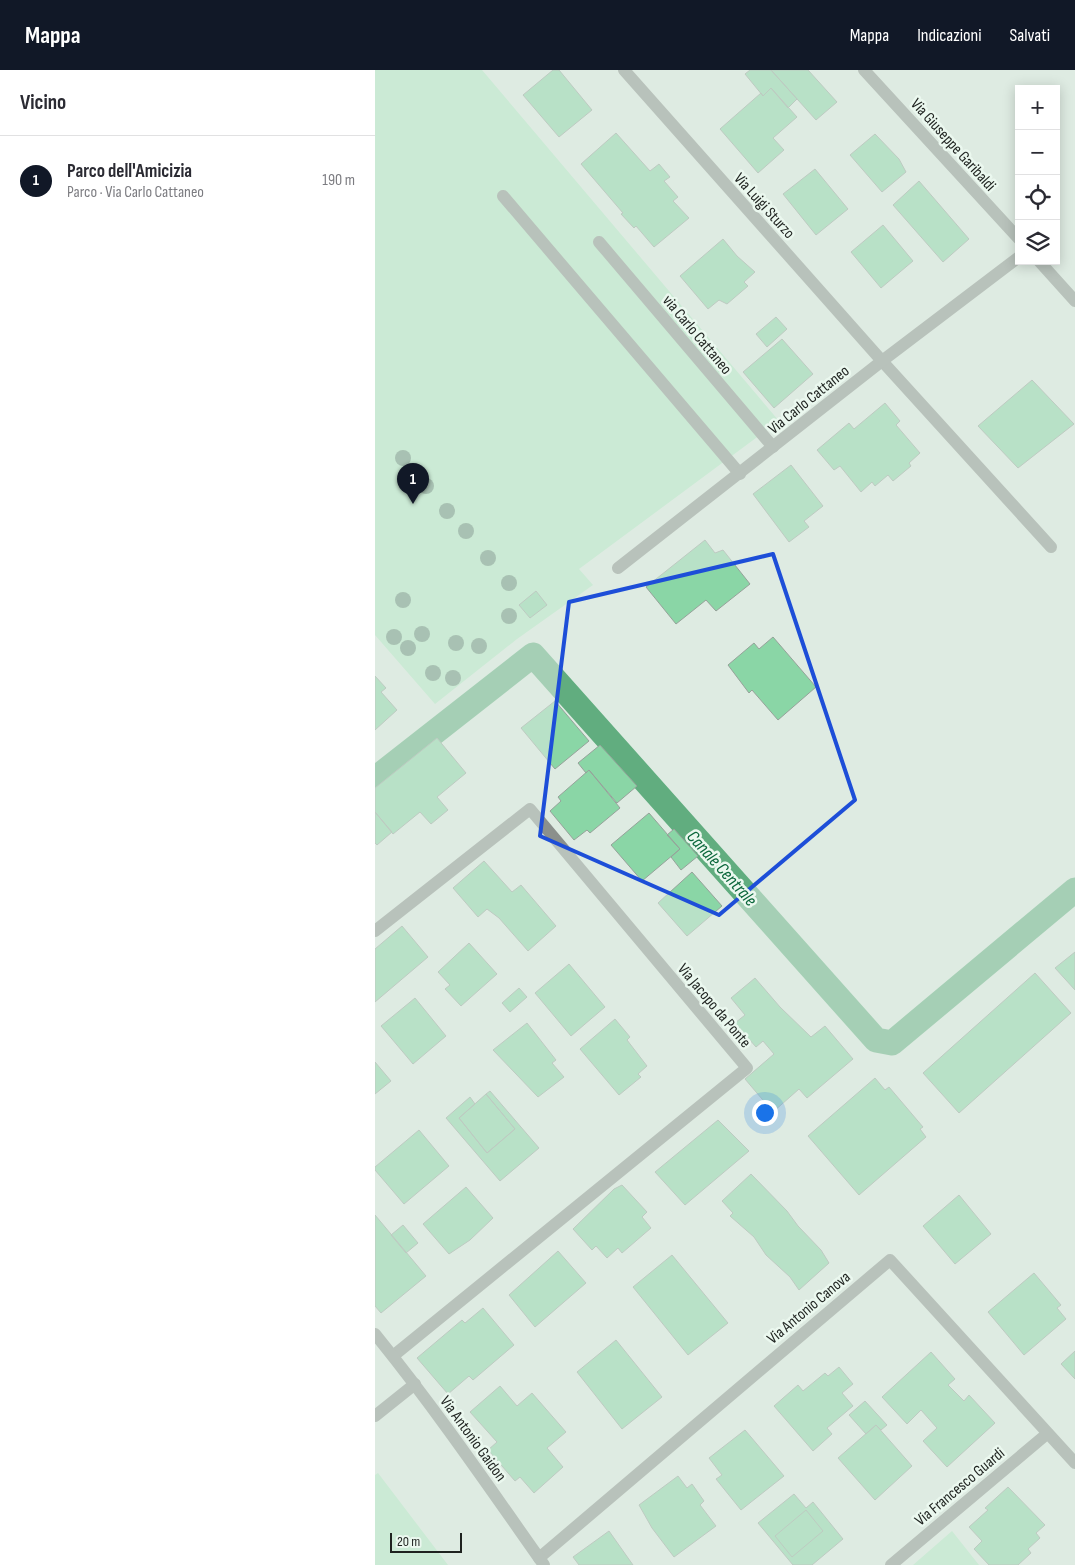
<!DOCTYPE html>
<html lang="it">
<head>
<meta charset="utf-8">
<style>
  :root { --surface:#fff; --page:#f7f7f7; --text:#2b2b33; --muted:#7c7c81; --line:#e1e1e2; --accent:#111827 }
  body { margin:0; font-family:"Sofia Sans Condensed",sans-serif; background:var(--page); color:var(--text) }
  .controls { position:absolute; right:15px; top:15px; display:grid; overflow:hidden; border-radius:0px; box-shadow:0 2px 12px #0003 }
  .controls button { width:45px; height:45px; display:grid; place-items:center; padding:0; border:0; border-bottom:1px solid var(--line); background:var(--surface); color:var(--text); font:25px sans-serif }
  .scale { position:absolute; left:15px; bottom:12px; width:72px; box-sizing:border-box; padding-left:5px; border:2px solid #1e221f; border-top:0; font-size:14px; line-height:18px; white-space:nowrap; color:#1e221f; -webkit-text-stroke:4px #ebf8ef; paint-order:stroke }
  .you { position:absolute; left:389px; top:1042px; width:18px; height:18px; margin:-12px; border:4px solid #fff; border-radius:50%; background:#1a73e8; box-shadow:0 0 0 8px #1a73e833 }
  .badge { display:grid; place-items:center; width:32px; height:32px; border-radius:50%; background:var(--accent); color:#fff; font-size:16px; font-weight:700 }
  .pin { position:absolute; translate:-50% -41px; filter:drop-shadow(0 1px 2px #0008) }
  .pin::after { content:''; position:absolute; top:26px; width:18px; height:15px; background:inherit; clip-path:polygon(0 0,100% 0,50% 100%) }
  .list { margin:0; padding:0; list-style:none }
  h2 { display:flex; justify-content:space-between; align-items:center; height:65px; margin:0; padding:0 20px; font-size:21px }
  h2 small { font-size:16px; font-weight:400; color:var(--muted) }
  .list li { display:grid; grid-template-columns:32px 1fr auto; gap:15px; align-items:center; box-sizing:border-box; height:90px; padding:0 20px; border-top:1px solid var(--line) }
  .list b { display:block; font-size:19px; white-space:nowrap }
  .list p { margin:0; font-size:16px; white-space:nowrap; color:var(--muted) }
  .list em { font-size:16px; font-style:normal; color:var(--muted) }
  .icon { flex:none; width:28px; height:28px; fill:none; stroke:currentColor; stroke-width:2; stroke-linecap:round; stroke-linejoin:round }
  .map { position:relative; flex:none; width:700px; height:1495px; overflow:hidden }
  header { display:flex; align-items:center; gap:30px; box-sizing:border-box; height:70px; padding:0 25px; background:var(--accent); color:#fff }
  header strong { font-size:24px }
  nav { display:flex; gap:28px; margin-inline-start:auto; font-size:18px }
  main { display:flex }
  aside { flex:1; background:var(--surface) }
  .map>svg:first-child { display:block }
  .green { fill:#b4e8c5 }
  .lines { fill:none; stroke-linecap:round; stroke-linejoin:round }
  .canal { stroke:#61ad7f; stroke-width:25 }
  .building { fill:#8ad6a6; stroke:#96a29a }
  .service { stroke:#8b908c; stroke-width:12 }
  .minor { stroke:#8b908c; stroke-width:12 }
  .tertiary { stroke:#8b908c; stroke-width:12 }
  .tree { fill:#678f7a }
  .marked { fill:none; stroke:#1d4ed8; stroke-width:4; stroke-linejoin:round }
  .labels { text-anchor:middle; stroke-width:5; stroke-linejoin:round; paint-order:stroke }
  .street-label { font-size:16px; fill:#1e221f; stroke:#ebf8ef }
  .water-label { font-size:18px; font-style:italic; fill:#0b673b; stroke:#ebf8ef }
</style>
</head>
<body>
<header>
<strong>Mappa</strong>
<nav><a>Mappa</a><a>Indicazioni</a><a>Salvati</a></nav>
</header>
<main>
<aside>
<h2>Vicino<small></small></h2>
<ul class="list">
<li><span class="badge">1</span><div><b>Parco dell'Amicizia</b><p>Parco · Via Carlo Cattaneo</p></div><em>190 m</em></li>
</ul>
</aside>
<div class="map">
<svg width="700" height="1495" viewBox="0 0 700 1495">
  <rect width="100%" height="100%" fill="#deebe2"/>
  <path class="green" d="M0,0H107L404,351L204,499L218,515L142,569L60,634L0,565Z
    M3,1403L73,1495H0V1405Z
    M577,1461L604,1495H538Z"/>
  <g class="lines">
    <path class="canal" d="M0,709L158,585L501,970L517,973L700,820"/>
  </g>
  <path class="building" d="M178,0H184L217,40L184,67L148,25Z
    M375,0H396L422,29L413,38L396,18L388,26L370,4Z
    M396,0H433L462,32L441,50Z
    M396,18L422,47L398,68L409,80L383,103L345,59L386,23L388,26Z
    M241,63L275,101L284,94L295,107L289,111L303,127L298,131L314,148L279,177L261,156L259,158L246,144L248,143L206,94Z
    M500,64L524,89L531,102L507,122L475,85Z
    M440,99L473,139L441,165L408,124Z
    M544,111L594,169L568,192L518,135Z
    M508,155L538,191L506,218L476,182Z
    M348,169L362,186L380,202L369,212L373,216L352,234L344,230L333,239L305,206Z
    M401,247L412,259L392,277L381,264Z
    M407,269L438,304L399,338L368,302Z
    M657,310L699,354L643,398L603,356Z
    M510,333L525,351L521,355L545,383L534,393L536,396L518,411L513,405L500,416L497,412L486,422L465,396L459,400L442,380L474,353L479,359Z
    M416,395L448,436L429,451L434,457L414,472L378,424Z
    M330,470L340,483L348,480L375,514L341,541L331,530L301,554L271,517Z
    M161,521L172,535L155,548L144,535Z
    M398,567L441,617L403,650L377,620L374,623L353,595L379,573L384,579Z
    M0,606L11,618L6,622L22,640L0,660Z
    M180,631L214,671L180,699L146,658Z
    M62,668L91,703L62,727L73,740L56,754L45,742L18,764L0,742V718Z
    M225,675L262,716L242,733L214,700L211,703L203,693Z
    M214,700L245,738L215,763L212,760L199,770L175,741L186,731L183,727Z
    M0,742L17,762L2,775L0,773Z
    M274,743L305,779L267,811L236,775Z
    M299,759L323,786L306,800L296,787L305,779L292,765Z
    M109,791L137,822L146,815L181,856L153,881L124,848L112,839L103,847L78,818Z
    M317,802L347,836L312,866L283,833Z
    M27,856L53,887L0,932V879Z
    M94,873L122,904L86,936L70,919L75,915L63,902Z
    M700,882V920L680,898Z
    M194,894L230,937L196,966L160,923Z
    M660,903L696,943L584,1043L548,1003Z
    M380,908L405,937L436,967L450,956L478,989L432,1028L424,1019L398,1042L370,1009L399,984L388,971L381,977L360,953L370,945L356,928Z
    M144,918L152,927L135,942L127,933Z
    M40,928L71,966L38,994L6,956Z
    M240,949L255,967L252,970L272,996L263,1004L266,1007L244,1025L205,979Z
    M152,953L181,990L177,993L189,1007L163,1027L118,980Z
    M0,992L16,1011L0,1024Z
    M500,1008L510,1020L514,1017L548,1057L545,1059L551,1067L484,1125L433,1066Z
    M115,1021L164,1078L125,1111L71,1048L95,1027L100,1034L84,1048L112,1083L140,1059L111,1024Z
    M111,1024L140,1059L112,1083L84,1048Z
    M343,1050L374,1081L310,1135L280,1102Z
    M44,1060L74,1096L29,1134L0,1100V1097Z
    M376,1104L412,1141L423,1156L446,1180L454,1193L424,1220L415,1207L391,1185L379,1167L355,1146L358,1143L347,1131Z
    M247,1115L272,1142L267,1147L276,1158L247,1183L243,1178L232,1188L221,1176L217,1180L198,1159L239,1119Z
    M91,1117L118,1148L95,1170L74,1184L48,1154Z
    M584,1125L616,1164L580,1194L548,1156Z
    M0,1145L51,1206L6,1243L0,1236Z
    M28,1155L43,1173L31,1183L16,1165Z
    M183,1181L211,1213L160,1257L134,1225Z
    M297,1185L353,1253L313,1285L258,1217Z
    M659,1203L686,1235L682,1238L691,1249L649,1285L613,1242Z
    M108,1238L139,1275L98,1310L94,1306L73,1324L42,1288L87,1250L90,1253Z
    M241,1270L287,1327L247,1359L202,1302Z
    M700,1281V1309L686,1294Z
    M556,1282L580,1309L573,1315L589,1331L594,1325L620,1353L572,1397L548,1371L562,1358L546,1340L532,1354L507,1327Z
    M464,1297L478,1314L467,1323L478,1336L452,1358L457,1364L438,1381L399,1336L423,1315L428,1321L450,1303L453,1306Z
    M125,1316L142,1336L157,1323L191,1362L172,1378L188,1397L159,1423L145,1407L140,1411L113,1380L122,1372L95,1342Z
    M490,1331L512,1355L506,1360L501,1355L491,1364L474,1345Z
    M501,1355L537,1396L500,1430L463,1388Z
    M370,1360L409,1406L366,1440L341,1409L347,1405L334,1388Z
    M303,1406L312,1418L317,1414L329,1431L325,1435L341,1456L299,1487L277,1458L264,1435Z
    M633,1417L670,1455L661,1463L665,1468L653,1479L656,1483L643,1495H614L599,1479L607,1471L594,1457L613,1440L610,1438Z
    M419,1424L431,1438L438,1432L468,1469L437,1495H418L383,1453Z
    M431,1440L448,1461L417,1487L400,1466Z
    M234,1461L258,1495H204L198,1487Z"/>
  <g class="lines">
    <path class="service" d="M128,126L365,404
      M224,172L398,377
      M507,291L676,477"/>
    <path class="minor" d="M249,0L507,291
      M489,0L644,169
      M664,191L700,231
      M243,498L507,291L644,187
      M0,861L155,739L372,998L18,1286
      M0,1346L40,1314
      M164,1488L515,1190L700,1393
      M516,1495L673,1363"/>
    <path class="tertiary" d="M0,1264C60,1338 114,1417 169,1495"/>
  </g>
  <g class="tree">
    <circle cx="28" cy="388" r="8"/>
    <circle cx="51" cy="416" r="8"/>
    <circle cx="72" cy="441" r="8"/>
    <circle cx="91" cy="461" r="8"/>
    <circle cx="113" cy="488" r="8"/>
    <circle cx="134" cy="513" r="8"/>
    <circle cx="28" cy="530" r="8"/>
    <circle cx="134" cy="546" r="8"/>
    <circle cx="47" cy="564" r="8"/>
    <circle cx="19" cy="567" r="8"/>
    <circle cx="81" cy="573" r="8"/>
    <circle cx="104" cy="576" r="8"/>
    <circle cx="33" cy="578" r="8"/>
    <circle cx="58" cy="603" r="8"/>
    <circle cx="78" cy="608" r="8"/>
  </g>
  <path d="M0 0H700V1495H0ZM398,484L480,730L344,845L165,766L194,532Z" fill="#deebe2" fill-opacity=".55" fill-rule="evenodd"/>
  <path class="marked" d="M398,484L480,730L344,845L165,766L194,532Z"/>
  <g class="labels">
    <g class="street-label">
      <text transform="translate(579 74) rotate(48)" y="6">Via Giuseppe Garibaldi</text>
      <text transform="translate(390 135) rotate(48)" y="6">Via Luigi Sturzo</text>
      <text transform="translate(323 264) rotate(50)" y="6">via Carlo Cattaneo</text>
      <text transform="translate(433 329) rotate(-39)" y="6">Via Carlo Cattaneo</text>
      <text transform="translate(340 935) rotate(50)" y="6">Via Jacopo da Ponte</text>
      <text transform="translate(433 1237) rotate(-40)" y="6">Via Antonio Canova</text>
      <text transform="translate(99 1368) rotate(54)" y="6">Via Antonio Gaidon</text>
      <text transform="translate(584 1416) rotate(-40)" y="6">Via Francesco Guardi</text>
    </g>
    <g class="water-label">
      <text transform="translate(347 798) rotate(48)" y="6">Canale Centrale</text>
    </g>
  </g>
</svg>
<div class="controls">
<button>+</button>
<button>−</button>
<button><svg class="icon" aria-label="locate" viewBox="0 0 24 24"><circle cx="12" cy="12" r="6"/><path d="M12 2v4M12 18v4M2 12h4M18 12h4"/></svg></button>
<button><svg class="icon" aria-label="layers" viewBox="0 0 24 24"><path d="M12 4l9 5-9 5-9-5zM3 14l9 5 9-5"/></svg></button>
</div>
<div class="scale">20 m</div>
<div class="you"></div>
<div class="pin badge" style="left:38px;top:434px">1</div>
</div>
</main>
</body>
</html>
